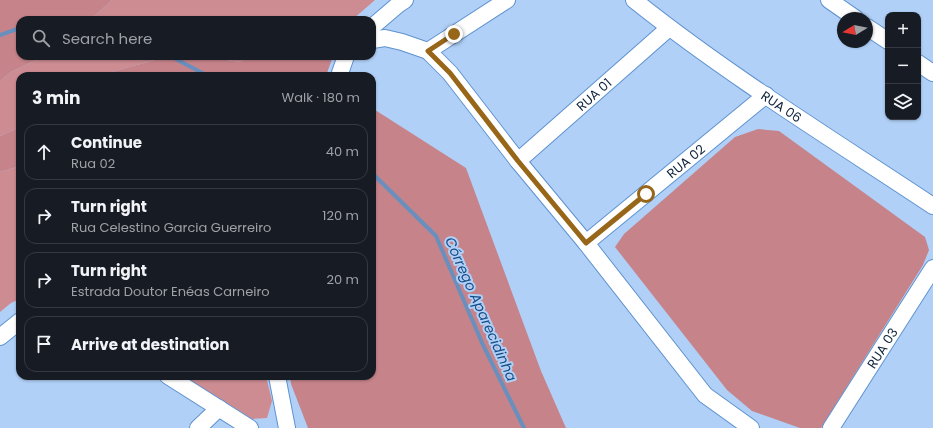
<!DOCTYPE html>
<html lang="en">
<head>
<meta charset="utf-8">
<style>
  :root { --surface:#171b24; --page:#242831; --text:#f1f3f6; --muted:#9ea1a6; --line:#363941 }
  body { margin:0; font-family:Poppins,sans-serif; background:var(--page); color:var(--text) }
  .controls { position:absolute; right:12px; top:12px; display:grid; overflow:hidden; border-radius:8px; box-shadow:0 1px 3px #0004 }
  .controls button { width:36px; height:36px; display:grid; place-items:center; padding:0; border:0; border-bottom:1px solid var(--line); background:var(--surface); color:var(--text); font:20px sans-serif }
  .compass { position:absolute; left:837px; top:12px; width:36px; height:36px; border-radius:50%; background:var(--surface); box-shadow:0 1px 3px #0004; rotate:260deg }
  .stop { position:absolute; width:12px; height:12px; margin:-9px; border:3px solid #976618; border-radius:50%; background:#fff }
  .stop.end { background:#976618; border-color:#fff; box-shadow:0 1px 4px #0008 }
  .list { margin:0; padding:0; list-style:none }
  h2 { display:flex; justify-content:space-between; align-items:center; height:52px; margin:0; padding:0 16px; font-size:17px }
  h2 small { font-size:13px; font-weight:400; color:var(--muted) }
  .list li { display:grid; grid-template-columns:26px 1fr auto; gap:12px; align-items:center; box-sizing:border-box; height:56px; margin:0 8px 8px; padding:0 8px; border:1px solid var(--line); border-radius:12px }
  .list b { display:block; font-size:15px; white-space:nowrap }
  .list p { margin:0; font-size:13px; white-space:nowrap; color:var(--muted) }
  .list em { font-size:13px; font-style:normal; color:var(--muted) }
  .icon { flex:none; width:22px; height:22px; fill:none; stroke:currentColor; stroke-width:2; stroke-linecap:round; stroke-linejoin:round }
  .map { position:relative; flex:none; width:933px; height:428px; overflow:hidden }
  .search { position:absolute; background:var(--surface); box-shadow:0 1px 3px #0004; left:16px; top:16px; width:360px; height:44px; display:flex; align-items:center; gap:10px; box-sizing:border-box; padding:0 14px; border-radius:12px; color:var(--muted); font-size:15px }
  .panel { position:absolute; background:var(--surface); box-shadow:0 1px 3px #0004; left:16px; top:72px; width:360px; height:308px; border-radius:12px }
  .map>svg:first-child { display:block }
  .green { fill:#cd8c92 }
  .forest { fill:#c6848a }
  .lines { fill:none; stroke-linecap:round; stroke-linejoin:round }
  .stream { stroke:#688fbd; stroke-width:4 }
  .street-casing { stroke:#5e92cf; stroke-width:18 }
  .street { stroke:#fff; stroke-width:16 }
  .route { stroke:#976618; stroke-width:5 }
  .labels { text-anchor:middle; stroke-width:4; stroke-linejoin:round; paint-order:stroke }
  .street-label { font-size:13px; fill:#0f243c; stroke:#b0d0f7 }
  .water-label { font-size:14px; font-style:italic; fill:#144c86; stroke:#b0d0f7 }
</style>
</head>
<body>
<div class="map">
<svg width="933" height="428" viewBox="0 0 933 428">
  <rect width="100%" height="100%" fill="#b0d0f7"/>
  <path class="green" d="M112,0H375L352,20H90Z
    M45,56H169L97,76H20L18,128L0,136V81L11,72Z
    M200,56H249L240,62Z
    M20,166V299L11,303L0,312V172Z
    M183,376H266L272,401L267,418L252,419Z"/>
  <path class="forest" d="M0,0H112L90,20H20V56H45L11,72L0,81Z
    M169,56H200L240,62L249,56H333L326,76H97Z
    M20,107V166L0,172V136L18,128Z
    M372,108L466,168L541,371L566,428H308L291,384L290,376H372Z
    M758,129L779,131L925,237L929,250L923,265L821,428H800L752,411L727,390L615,247L624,234L735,137Z"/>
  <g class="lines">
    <path class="stream" d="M0,35L20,28
      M170,56L208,76
      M372,173L436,236L483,345L524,428"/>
    <defs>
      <g id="street">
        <path id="s1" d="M634,0C728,75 832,139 933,206"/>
        <path d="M829,0L855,18"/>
        <path d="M372,27L399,4L405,0"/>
        <path d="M867,27L888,41"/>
        <path d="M372,40L385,38L402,42L428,51L450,73L518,161L586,243L705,395L751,428"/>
        <path d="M428,51L507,0"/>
        <path d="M918,63L933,73"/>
        <path d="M339,76L346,56"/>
        <path id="s2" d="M518,161L669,28"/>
        <path id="s3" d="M586,243L766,95"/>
        <path d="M0,337L20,321"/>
        <path d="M168,376L250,428"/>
        <path d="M277,376L287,428"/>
        <path d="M198,428L219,408"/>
        <path id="s4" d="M831,428L933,268"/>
      </g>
    </defs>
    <use href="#street" class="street-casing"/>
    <use href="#street" class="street"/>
  </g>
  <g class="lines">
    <path class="route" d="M454,34L428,51L450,73L518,161L586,243L646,194"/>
  </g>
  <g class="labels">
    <g class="street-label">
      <text dy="5" stroke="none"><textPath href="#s2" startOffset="101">RUA 01</textPath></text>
      <text dy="5" stroke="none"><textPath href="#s1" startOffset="182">RUA 06</textPath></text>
      <text dy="5" stroke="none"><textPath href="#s3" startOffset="129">RUA 02</textPath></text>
      <text dy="5" stroke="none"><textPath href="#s4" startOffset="95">RUA 03</textPath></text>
    </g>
    <g class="water-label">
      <text transform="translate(481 309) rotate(66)" y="5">Córrego Aparecidinha</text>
    </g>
  </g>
</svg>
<div class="controls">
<button>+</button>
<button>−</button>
<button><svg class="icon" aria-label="layers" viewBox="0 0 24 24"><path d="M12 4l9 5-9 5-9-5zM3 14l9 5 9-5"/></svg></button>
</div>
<svg class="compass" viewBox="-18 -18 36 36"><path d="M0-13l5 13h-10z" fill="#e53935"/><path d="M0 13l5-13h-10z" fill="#9ea1a6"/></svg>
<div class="stop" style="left:646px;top:194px"></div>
<div class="stop end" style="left:454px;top:34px"></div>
<div class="search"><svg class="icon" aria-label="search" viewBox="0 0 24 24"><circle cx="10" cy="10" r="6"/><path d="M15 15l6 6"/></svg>Search here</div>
<section class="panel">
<h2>3 min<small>Walk · 180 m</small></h2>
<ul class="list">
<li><svg class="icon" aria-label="ahead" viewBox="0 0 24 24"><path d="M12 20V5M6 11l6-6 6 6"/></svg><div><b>Continue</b><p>Rua 02</p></div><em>40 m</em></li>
<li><svg class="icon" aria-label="right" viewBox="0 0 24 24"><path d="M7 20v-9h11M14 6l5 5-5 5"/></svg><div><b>Turn right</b><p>Rua Celestino Garcia Guerreiro</p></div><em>120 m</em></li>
<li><svg class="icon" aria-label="right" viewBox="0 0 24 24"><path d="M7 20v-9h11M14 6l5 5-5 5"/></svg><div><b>Turn right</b><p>Estrada Doutor Enéas Carneiro</p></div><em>20 m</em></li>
<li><svg class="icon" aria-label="arrive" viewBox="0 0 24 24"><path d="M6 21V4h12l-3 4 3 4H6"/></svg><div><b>Arrive at destination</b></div></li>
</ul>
</section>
</div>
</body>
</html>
